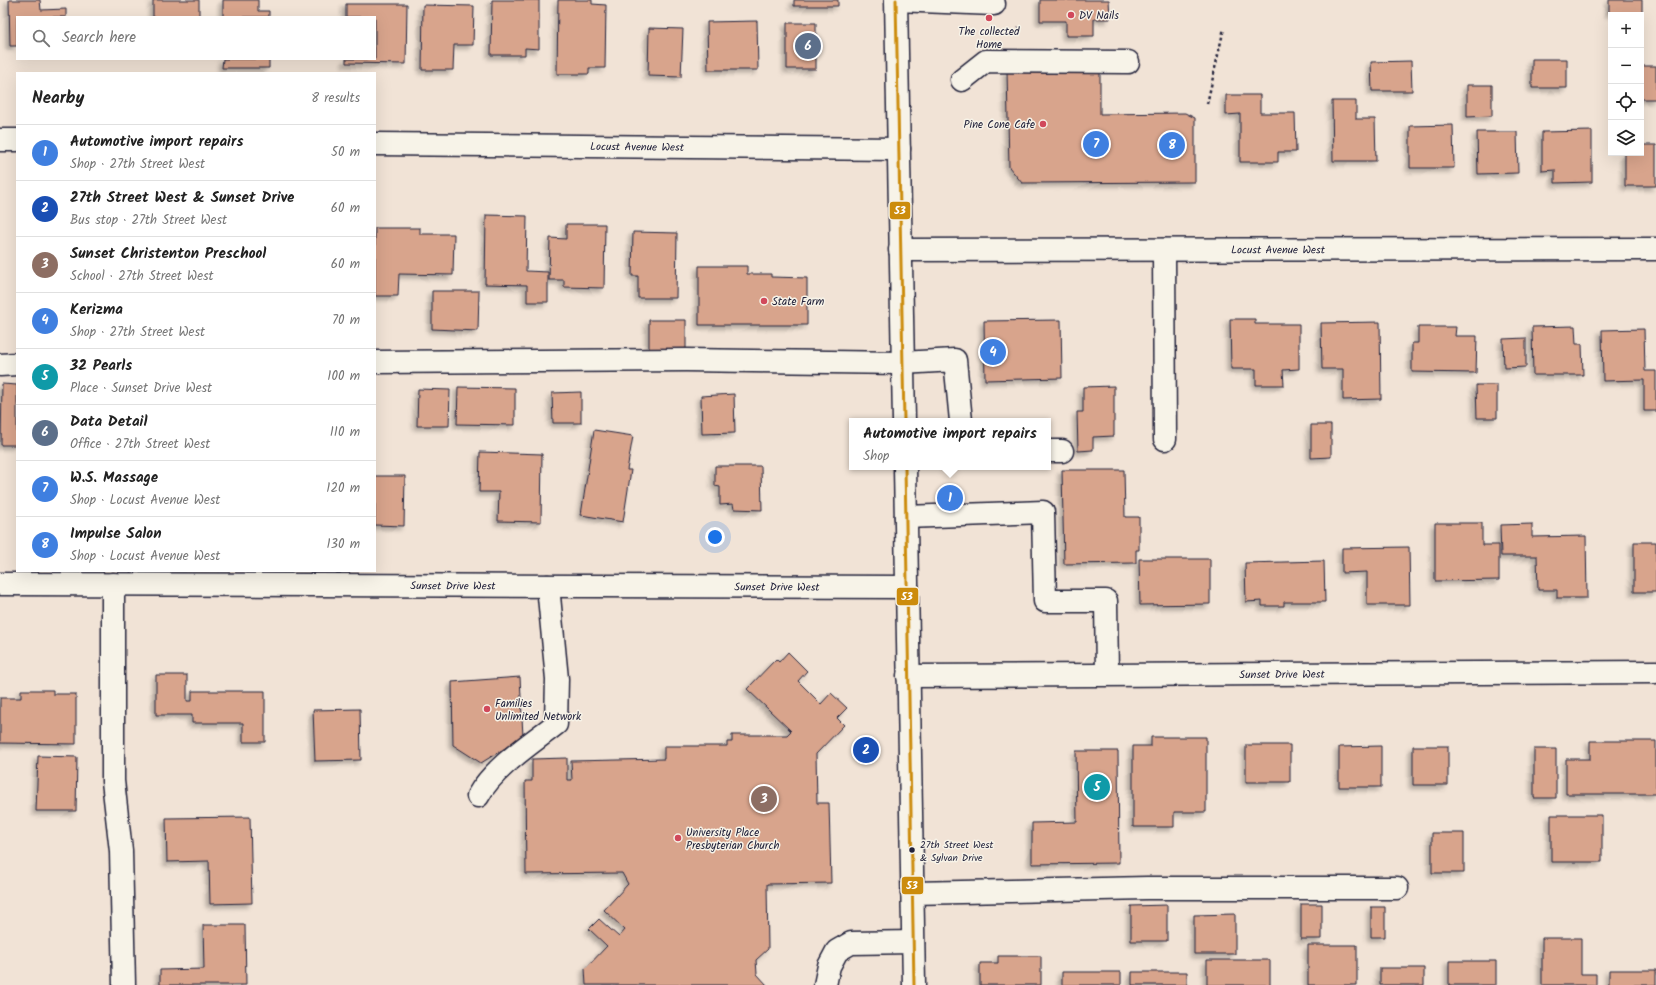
<!DOCTYPE html>
<html lang="en">
<head>
<meta charset="utf-8">
<style>
  :root { --surface:#fff; --page:#f2f2f2; --text:#222; --muted:#767676; --line:#e0e0e0; --accent:#0f766e }
  body { margin:0; font-family:Kalam,sans-serif; background:var(--page); color:var(--text) }
  .controls { position:absolute; right:12px; top:12px; display:grid; overflow:hidden; border-radius:0px; box-shadow:0 4px 16px #0002 }
  .controls button { width:36px; height:36px; display:grid; place-items:center; padding:0; border:0; border-bottom:1px solid var(--line); background:var(--surface); color:var(--text); font:20px sans-serif }
  .you { position:absolute; left:715px; top:537px; width:14px; height:14px; margin:-10px; border:3px solid #fff; border-radius:50%; background:#1a73e8; box-shadow:0 0 0 6px #1a73e833 }
  .badge { display:grid; place-items:center; width:26px; height:26px; border-radius:50%; background:var(--accent); color:#fff; font-size:13px; font-weight:700 }
  .pin { position:absolute; translate:-50% -50%; border:2px solid #fff; box-shadow:0 1px 4px #0006 }
  .popup { position:absolute; left:849px; top:418px; width:202px; height:52px; box-sizing:border-box; display:grid; place-content:center; border-radius:0px; background:var(--surface); filter:drop-shadow(0 1px 3px #0005); font-size:13px; white-space:nowrap; color:var(--muted) }
  .popup b { font-size:15px; color:var(--text) }
  .popup::after { content:''; position:absolute; left:50%; top:100%; margin-left:-8px; border:8px solid transparent; border-top-color:var(--surface) }
  .list { margin:0; padding:0; list-style:none }
  h2 { display:flex; justify-content:space-between; align-items:center; height:52px; margin:0; padding:0 16px; font-size:17px }
  h2 small { font-size:13px; font-weight:400; color:var(--muted) }
  .list li { display:grid; grid-template-columns:26px 1fr auto; gap:12px; align-items:center; box-sizing:border-box; height:56px; padding:0 16px; border-top:1px solid var(--line) }
  .list b { display:block; font-size:15px; white-space:nowrap }
  .list p { margin:0; font-size:13px; white-space:nowrap; color:var(--muted) }
  .list em { font-size:13px; font-style:normal; color:var(--muted) }
  .icon { flex:none; width:22px; height:22px; fill:none; stroke:currentColor; stroke-width:2; stroke-linecap:round; stroke-linejoin:round }
  .map { position:relative; flex:none; width:1656px; height:985px; overflow:hidden }
  .search { position:absolute; background:var(--surface); box-shadow:0 4px 16px #0002; left:16px; top:16px; width:360px; height:44px; display:flex; align-items:center; gap:10px; box-sizing:border-box; padding:0 14px; border-radius:0px; color:var(--muted); font-size:15px }
  .panel { position:absolute; background:var(--surface); box-shadow:0 4px 16px #0002; left:16px; top:72px; width:360px; height:500px; border-radius:0px }
  .map>svg:first-child { display:block }
  .building { fill:#d8a48c; stroke:#22223b; filter:url(#shadow) }
  .lines { fill:none; stroke-linecap:round; stroke-linejoin:round }
  .minor-casing { stroke:#22223b; stroke-width:25 }
  .path { stroke:#22223b; stroke-width:2.5; stroke-dasharray:3 3; stroke-linecap:butt }
  .minor { stroke:#f7f3e8; stroke-width:22 }
  .bus-1-casing { stroke:#f7f3e8; stroke-width:6 }
  .bus-1 { stroke:#cc8c0c; stroke-width:3 }
  .poi-dot { fill:#d1495b; stroke:#f7f3e8; stroke-width:1.5 }
  .bus-dot { fill:#22223b; stroke:#f7f3e8; stroke-width:1.5 }
  .labels { text-anchor:middle; stroke-width:3; stroke-linejoin:round; paint-order:stroke }
  .bus-label { font-size:10px; fill:#22223b; stroke:#f7f3e8; text-anchor:start }
  .poi-label { font-size:11px; fill:#22223b; stroke:#f7f3e8; text-anchor:start }
  .street-label { font-size:11px; fill:#22223b; stroke:#f7f3e8 }
  .line-badge { stroke:#f7f3e8; stroke-width:1.5 }
  .badge-label { font-size:11px; text-anchor:middle; font-weight:bold; fill:#fff }
</style>
</head>
<body>
<div class="map">
<svg width="1656" height="985" viewBox="0 0 1656 985">
  <defs>
    <filter id="shadow"><feDropShadow dx="-3.5" dy="3.5" stdDeviation="2" flood-color="#0004"/></filter>
  </defs>
  <rect width="100%" height="100%" fill="#f1e3d6"/>
  <filter id="ink" filterUnits="userSpaceOnUse"><feTurbulence type="fractalNoise" baseFrequency=".025" numOctaves="2"/><feDisplacementMap in="SourceGraphic" scale="8" xChannelSelector="R" yChannelSelector="G"/><feConvolveMatrix kernelMatrix="1 2 1 2 8 2 1 2 1" color-interpolation-filters="sRGB"/></filter>
  <g filter="url(#ink)">
    <path class="building" d="M9,0H40L41,10L66,9V17H17V46H10Z
      M153,0H199V17H153Z
      M223,0H258V11H269V17H223Z
      M492,0H539V49L525,48V55H491Z
      M558,0H592V4L606,5L605,68H589V74H557Z
      M794,0H838V6H794Z
      M1040,0H1109L1110,19H1094V36H1066V21H1040Z
      M1609,0H1642V13H1609Z
      M346,4H407L406,64L346,63V59H375V17H346Z
      M423,5L474,6L473,45H454L453,70H422Z
      M757,21L758,70H708L707,22Z
      M787,23H816V69H787Z
      M649,28L683,29L681,77L648,76Z
      M223,59H269V68H222Z
      M1532,59H1567V88H1532Z
      M1411,61L1412,91H1372L1371,62Z
      M1641,66H1656V99H1641Z
      M1100,69V114L1185,113L1195,118V182L1022,183L1009,167L1007,71Z
      M1467,85H1492V116L1467,117Z
      M1226,95H1260V113H1295L1296,152H1278V162H1240V114L1226,115Z
      M1332,101H1356V119H1375L1376,161H1333Z
      M1453,125L1454,168H1410V126Z
      M1592,131V182L1555,183V170L1542,171V132Z
      M1477,132H1517L1518,173L1478,174Z
      M1641,145H1656V186H1625V153H1641Z
      M486,215L527,216L526,271L548,272V302H527V285L485,284Z
      M566,224H605L604,288L564,287V280H549L550,238L566,239Z
      M375,228H420V234H454L453,275L399,274L398,296H375Z
      M633,232L677,233L676,298H638V276H632Z
      M699,266H747V274H771V277L807,278V325H699Z
      M432,291H479L478,331L432,329Z
      M1230,319H1255V324H1299V369L1283,370L1284,385H1256V369H1231Z
      M649,320H686V354H649Z
      M1061,320L1062,378L985,380L984,321Z
      M1380,322L1381,399L1343,400V369H1322L1321,323Z
      M1575,326L1576,344H1582L1583,375H1533L1532,327Z
      M1418,327H1456L1455,336H1477L1476,373L1412,372V343H1418Z
      M1644,329L1645,371H1656V411H1644V380L1603,381L1602,330Z
      M1526,338V367L1504,368L1503,339Z
      M2,384L17,385V445H1Z
      M1476,385H1497V418H1477Z
      M1114,386V436L1093,437V450L1078,451L1077,412H1083V387Z
      M458,387L515,388V425L457,424Z
      M418,389L450,390L449,426H417Z
      M581,392V423H553L552,393Z
      M734,394L735,433L702,434L701,396Z
      M1311,425H1331V457L1311,458Z
      M594,430L633,436L627,470H631L623,522L581,515Z
      M480,452L542,454L541,522L498,521L499,492H479Z
      M715,466H761L762,510L734,509L733,504L720,505V487L715,486Z
      M1062,470H1124L1125,517H1139V550H1136V563L1064,564Z
      M375,476H405L404,526L375,525Z
      M1435,523H1482V545H1499V580L1435,581Z
      M1532,524V537L1586,536L1587,598H1557V590H1538L1537,556H1501L1500,525Z
      M1634,542H1656V592H1634Z
      M1409,547L1410,605H1367V572L1342,573V548Z
      M1139,559H1210V604L1140,605Z
      M1324,561L1325,602H1284V606H1262V601L1246,602L1245,563Z
      M788,652L807,671L798,681L821,704L831,693L847,708L837,718L844,725L816,754L817,803H829L831,883L767,884L768,949L756,960L757,974L767,985H586L585,969L607,946L589,929L599,919L619,937L625,930L604,910L628,884L622,873L526,874L525,781H532V759L567,758V780H572L571,761L664,759V746H727V742H732V735H787L791,731L747,689L776,659L779,662Z
      M156,675H187V701H192V691H265V742H243V723H192V715H156Z
      M520,677L523,737L481,763L453,745L452,682Z
      M21,690H53V694H76V744L0,743V698H21Z
      M360,709L361,760L315,761L313,710Z
      M1151,737H1206V812H1174V827H1133V746H1151Z
      M1590,741H1656V794H1566V759H1590Z
      M1246,745H1290V782H1246Z
      M1381,746V787H1339V747Z
      M1413,746H1448V785H1413Z
      M1534,749H1556V798H1534Z
      M1076,751H1118L1119,863L1032,864V823L1077,822Z
      M38,756L77,757L76,811H36Z
      M1551,815H1602V862H1551Z
      M250,817L252,903L210,904L209,861L167,862L166,818Z
      M1432,833H1464V873H1432Z
      M1301,904H1322V939H1301Z
      M1167,905V941H1131V906Z
      M1371,907H1385V937H1371Z
      M1235,914V954H1194V915Z
      M203,925H245L246,985H160V970L204,969Z
      M1542,938H1581V974H1596V985H1542Z
      M1308,945H1357V985H1308Z
      M998,956H1041V985H980V963H998Z
      M1207,960H1270V985H1207Z
      M1449,961H1496V985H1449Z
      M1380,968H1424V985H1380Z
      M1609,970H1656V985H1609Z
      M1062,972H1121V985H1062Z
      M1132,972H1187V985H1132Z"/>
    <g class="lines">
      <defs>
        <g id="minor">
          <path d="M896,0L904,421"/>
          <path d="M896,0L994,4"/>
          <path d="M962,80L986,61L1128,62"/>
          <path d="M0,140H17"/>
          <path id="s1" d="M375,144L899,149"/>
          <path id="s2" d="M900,250L1656,249"/>
          <path d="M1164,250L1165,439"/>
          <path d="M375,362L686,360L902,363L955,360L961,421"/>
          <path d="M0,365L17,364"/>
          <path d="M1048,451H1062"/>
          <path d="M905,467L914,985"/>
          <path d="M906,517L1043,512L1045,601H1106L1107,674"/>
          <path id="s3" d="M0,584L907,587"/>
          <path d="M113,584V781L121,851L124,985"/>
          <path id="s4" d="M908,676L1656,672"/>
          <path d="M478,796C493,768 532,743 556,724L557,679L548,586"/>
          <path d="M912,893L1147,888H1397"/>
          <path d="M825,985L829,966L837,951L851,943L913,942"/>
        </g>
      </defs>
      <use href="#minor" class="minor-casing"/>
      <path class="path" d="M1018,34L1019,27
        M1207,104L1224,28"/>
      <use href="#minor" class="minor"/>
      <defs>
        <path id="bus-1" d="M896,0L904,421
          M905,467L914,985"/>
      </defs>
      <use href="#bus-1" class="bus-1-casing"/>
      <use href="#bus-1" class="bus-1"/>
    </g>
  </g>
  <g class="poi-dot">
    <circle cx="1071" cy="15" r="4"/>
    <circle cx="989" cy="18" r="4"/>
    <circle cx="1043" cy="124" r="4"/>
    <circle cx="764" cy="301" r="4"/>
    <circle cx="487" cy="709" r="4"/>
    <circle cx="678" cy="838" r="4"/>
  </g>
  <circle class="bus-dot" cx="912" cy="850" r="3.5"/>
  <g class="labels">
    <g class="bus-label">
      <text x="920" y="848">27th Street West<tspan x="920" dy="13">&amp; Sylvan Drive</tspan></text>
    </g>
    <g class="poi-label">
      <text x="1079" y="19">DV Nails</text>
      <text x="989" y="35" text-anchor="middle">The collected<tspan x="989" dy="13">Home</tspan></text>
      <text x="1035" y="128" text-anchor="end">Pine Cone Cafe</text>
      <text x="772" y="305">State Farm</text>
      <text x="495" y="707">Families<tspan x="495" dy="13">Unlimited Network</tspan></text>
      <text x="686" y="836">University Place<tspan x="686" dy="13">Presbyterian Church</tspan></text>
    </g>
    <g class="street-label">
      <text dy="4" stroke="none"><textPath href="#s1" startOffset="262">Locust Avenue West</textPath></text>
      <text dy="4" stroke="none"><textPath href="#s2" startOffset="378">Locust Avenue West</textPath></text>
      <text dy="4" stroke="none"><textPath href="#s3" startOffset="453">Sunset Drive West</textPath></text>
      <text dy="4" stroke="none"><textPath href="#s3" startOffset="777">Sunset Drive West</textPath></text>
      <text dy="4" stroke="none"><textPath href="#s4" startOffset="374">Sunset Drive West</textPath></text>
    </g>
  </g>
  <g class="line-badge">
    <rect x="889" y="201" width="22" height="19" rx="4" fill="#cc8c0c"/>
    <rect x="896" y="587" width="23" height="19" rx="4" fill="#cc8c0c"/>
    <rect x="901" y="876" width="23" height="19" rx="4" fill="#cc8c0c"/>
  </g>
  <g class="badge-label">
    <text x="900" y="214">53</text>
    <text x="907" y="600">53</text>
    <text x="912" y="889">53</text>
  </g>
</svg>
<div class="controls">
<button>+</button>
<button>−</button>
<button><svg class="icon" aria-label="locate" viewBox="0 0 24 24"><circle cx="12" cy="12" r="6"/><path d="M12 2v4M12 18v4M2 12h4M18 12h4"/></svg></button>
<button><svg class="icon" aria-label="layers" viewBox="0 0 24 24"><path d="M12 4l9 5-9 5-9-5zM3 14l9 5 9-5"/></svg></button>
</div>
<div class="you"></div>
<div class="pin badge" style="left:950px;top:498px;background:#3f7fe0">1</div>
<div class="popup"><b>Automotive import repairs</b>Shop</div>
<div class="pin badge" style="left:866px;top:750px;background:#1a4fb4">2</div>
<div class="pin badge" style="left:764px;top:799px;background:#8d6e63">3</div>
<div class="pin badge" style="left:993px;top:352px;background:#3f7fe0">4</div>
<div class="pin badge" style="left:1097px;top:787px;background:#0f9aa8">5</div>
<div class="pin badge" style="left:808px;top:46px;background:#5c6f8a">6</div>
<div class="pin badge" style="left:1096px;top:144px;background:#3f7fe0">7</div>
<div class="pin badge" style="left:1172px;top:145px;background:#3f7fe0">8</div>
<div class="search"><svg class="icon" aria-label="search" viewBox="0 0 24 24"><circle cx="10" cy="10" r="6"/><path d="M15 15l6 6"/></svg>Search here</div>
<section class="panel">
<h2>Nearby<small>8 results</small></h2>
<ul class="list">
<li><span class="badge" style="background:#3f7fe0">1</span><div><b>Automotive import repairs</b><p>Shop · 27th Street West</p></div><em>50 m</em></li>
<li><span class="badge" style="background:#1a4fb4">2</span><div><b>27th Street West &amp; Sunset Drive</b><p>Bus stop · 27th Street West</p></div><em>60 m</em></li>
<li><span class="badge" style="background:#8d6e63">3</span><div><b>Sunset Christenton Preschool</b><p>School · 27th Street West</p></div><em>60 m</em></li>
<li><span class="badge" style="background:#3f7fe0">4</span><div><b>Kerizma</b><p>Shop · 27th Street West</p></div><em>70 m</em></li>
<li><span class="badge" style="background:#0f9aa8">5</span><div><b>32 Pearls</b><p>Place · Sunset Drive West</p></div><em>100 m</em></li>
<li><span class="badge" style="background:#5c6f8a">6</span><div><b>Data Detail</b><p>Office · 27th Street West</p></div><em>110 m</em></li>
<li><span class="badge" style="background:#3f7fe0">7</span><div><b>W.S. Massage</b><p>Shop · Locust Avenue West</p></div><em>120 m</em></li>
<li><span class="badge" style="background:#3f7fe0">8</span><div><b>Impulse Salon</b><p>Shop · Locust Avenue West</p></div><em>130 m</em></li>
</ul>
</section>
</div>
</body>
</html>
